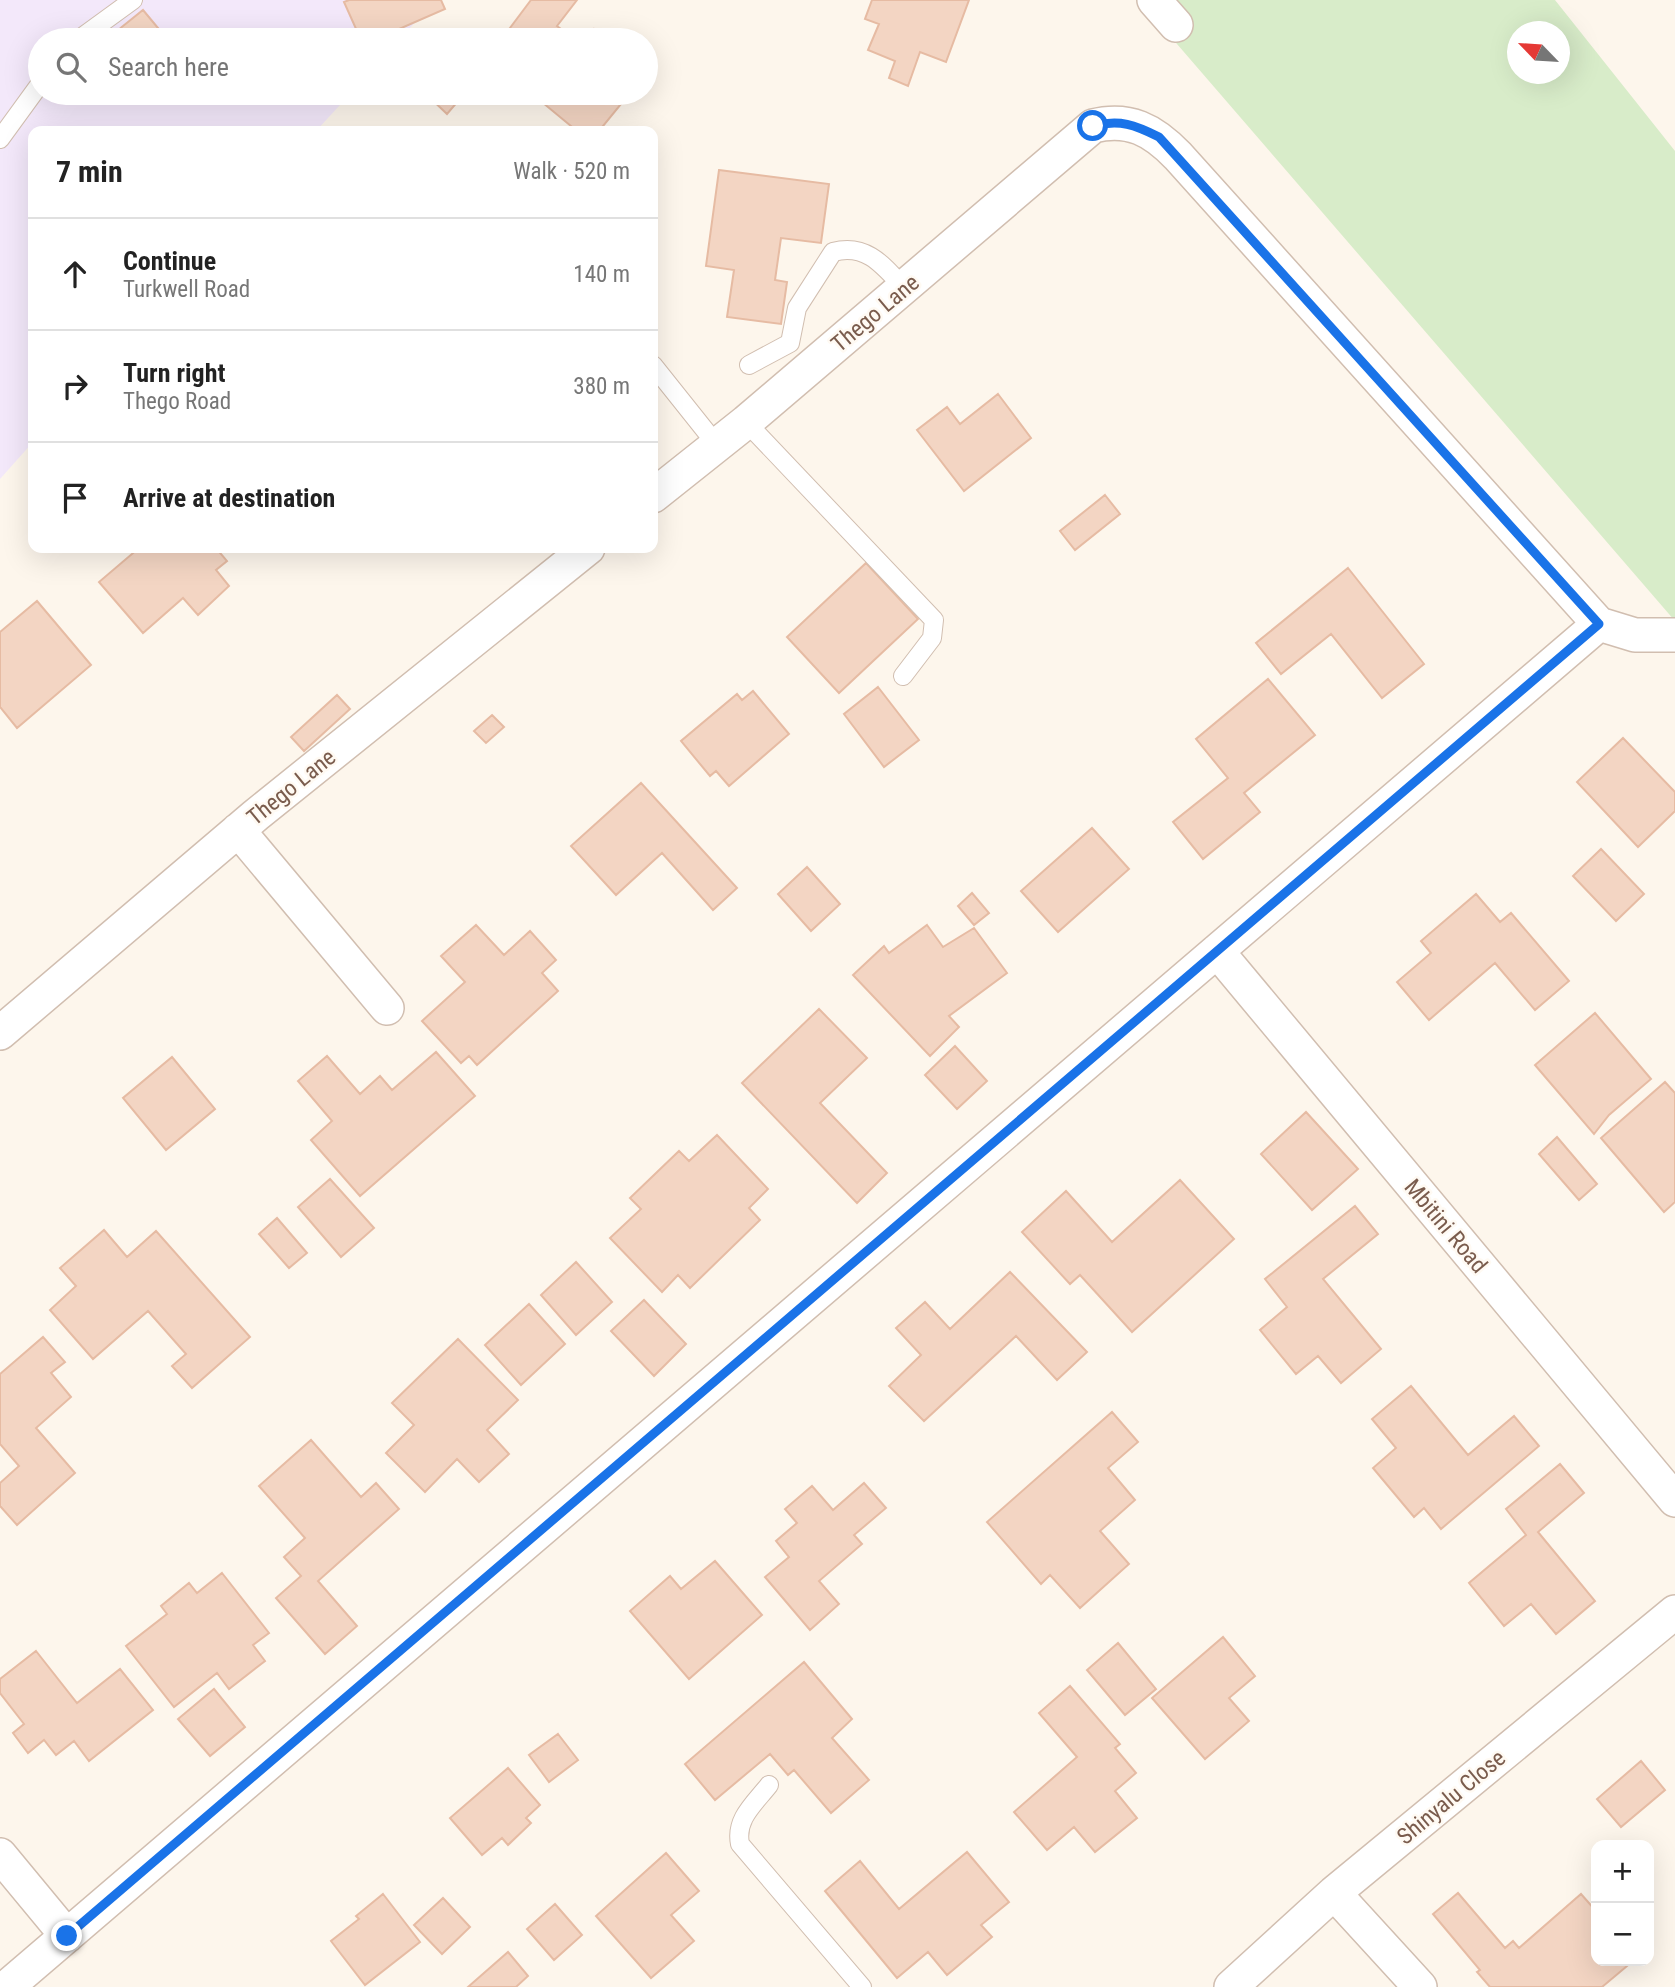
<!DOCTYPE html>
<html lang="en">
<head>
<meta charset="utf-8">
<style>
  :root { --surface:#fff; --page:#f6f6f6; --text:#222; --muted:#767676; --line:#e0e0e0 }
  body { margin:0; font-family:"Roboto Condensed",sans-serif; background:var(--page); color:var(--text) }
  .controls { position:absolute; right:21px; bottom:21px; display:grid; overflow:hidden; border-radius:14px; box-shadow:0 7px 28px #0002 }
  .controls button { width:63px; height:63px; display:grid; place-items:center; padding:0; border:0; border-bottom:2px solid var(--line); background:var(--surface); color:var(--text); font:35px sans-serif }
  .compass { position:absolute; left:1507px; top:21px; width:63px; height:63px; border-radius:50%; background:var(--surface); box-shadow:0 7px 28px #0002; rotate:295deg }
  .stop { position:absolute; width:21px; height:21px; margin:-16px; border:5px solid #1a73e8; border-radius:50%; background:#fff }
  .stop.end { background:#1a73e8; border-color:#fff; box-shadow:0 2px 7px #0008 }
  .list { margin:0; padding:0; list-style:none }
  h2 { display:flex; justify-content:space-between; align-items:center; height:91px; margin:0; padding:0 28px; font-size:30px }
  h2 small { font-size:23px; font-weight:400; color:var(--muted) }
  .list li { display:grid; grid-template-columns:46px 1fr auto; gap:21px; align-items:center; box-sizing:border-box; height:112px; padding:0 28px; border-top:2px solid var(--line) }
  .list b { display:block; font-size:26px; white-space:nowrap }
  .list p { margin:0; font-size:23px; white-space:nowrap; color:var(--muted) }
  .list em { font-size:23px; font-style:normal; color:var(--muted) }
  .icon { flex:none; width:38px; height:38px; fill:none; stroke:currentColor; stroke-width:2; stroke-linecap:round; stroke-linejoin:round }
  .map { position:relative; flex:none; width:1675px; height:1987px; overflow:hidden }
  .search { position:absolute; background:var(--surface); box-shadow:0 7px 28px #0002; left:28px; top:28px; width:630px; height:77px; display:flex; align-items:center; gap:18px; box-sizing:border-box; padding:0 24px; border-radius:38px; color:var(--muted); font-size:26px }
  .panel { position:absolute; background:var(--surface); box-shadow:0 7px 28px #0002; left:28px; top:126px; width:630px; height:427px; border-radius:14px }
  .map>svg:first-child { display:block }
  .education { fill:#f3e8fa }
  .green { fill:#d8ecc9; fill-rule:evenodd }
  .building { fill:#f3d5c3; stroke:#e6bba3; stroke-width:2 }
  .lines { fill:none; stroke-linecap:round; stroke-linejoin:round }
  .lane-casing { stroke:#d1beb0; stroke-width:20 }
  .street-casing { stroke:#d1beb0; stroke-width:36 }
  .lane { stroke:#fff; stroke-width:18 }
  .street { stroke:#fff; stroke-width:33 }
  .route { stroke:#1a73e8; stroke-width:9 }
  .labels { text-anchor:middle; stroke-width:5; stroke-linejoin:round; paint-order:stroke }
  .street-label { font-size:23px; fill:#7a5c4d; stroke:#fffaf3 }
</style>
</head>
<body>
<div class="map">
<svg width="1675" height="1987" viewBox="0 0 1675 1987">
  <rect width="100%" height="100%" fill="#fdf6ec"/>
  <path class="education" d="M0,0H435L399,40H40V93H351L316,131H33V442L0,479Z"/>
  <path class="green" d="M1139,0H1555L1675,151V621ZM1518,32H1560V74H1518Z"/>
  <path class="building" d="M349,0H441L445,9L374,40H361L344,2Z
    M531,0H577L557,26L576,40H501Z
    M872,0H969L946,62L920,52L908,86L889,78L895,61L868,50L879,24L865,19Z
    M143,10L168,40H127L118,30Z
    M594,29L608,40H585Z
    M425,93H465L447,114Z
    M542,93H630L599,131H577L537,98Z
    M719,170L829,184L821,243L781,238L775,280L787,282L781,324L727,317L734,270L706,266Z
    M998,394L1031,438L964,491L917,430L947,407L960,424Z
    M1105,495L1120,514L1075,550L1060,531Z
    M139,548H216L227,561L216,570L229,586L198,615L183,598L143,633L99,582Z
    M866,563L918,619L839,693L787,637Z
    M1348,568L1424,664L1382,698L1331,634L1281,674L1256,643Z
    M37,601L91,665L17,728L0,707V632Z
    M1268,679L1315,735L1244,793L1260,812L1203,859L1173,822L1228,778L1196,739Z
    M878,687L919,740L884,767L844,714Z
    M753,691L789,734L729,786L716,771L710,776L681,741L737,694L742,700Z
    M337,695L350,709L304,751L291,737Z
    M492,715L504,727L486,743L474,731Z
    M1623,738L1675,792V811L1638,847L1577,782Z
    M641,783L737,888L713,910L662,853L616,895L571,846Z
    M1092,828L1129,869L1058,932L1021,891Z
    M1601,849L1644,894L1616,921L1573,876Z
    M807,867L840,904L811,931L778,894Z
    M972,893L989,913L974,925L958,906Z
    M1476,894L1500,922L1511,913L1569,981L1535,1010L1495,963L1429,1020L1397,982L1431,953L1421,941Z
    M476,925L504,955L530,931L556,960L542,973L558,991L477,1065L469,1056L461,1063L422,1021L465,982L441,956Z
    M927,925L943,947L974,928L1007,973L949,1016L959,1027L930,1056L853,975L884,946L889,953Z
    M819,1009L867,1058L820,1103L887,1173L857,1203L742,1083Z
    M1595,1013L1651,1079L1609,1115L1594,1134L1535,1065Z
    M955,1046L987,1081L957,1109L925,1075Z
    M436,1052L475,1096L360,1196L311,1140L332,1121L298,1081L327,1056L360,1094L380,1076L392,1090Z
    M172,1057L215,1109L166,1150L123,1098Z
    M1665,1082L1675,1093V1202L1664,1212L1601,1138Z
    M1306,1112L1358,1169L1312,1210L1261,1154Z
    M717,1135L768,1189L749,1208L760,1220L690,1288L678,1275L662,1292L610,1238L641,1209L630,1198L679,1151L689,1161Z
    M1557,1137L1597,1184L1579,1200L1539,1154Z
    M330,1179L374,1228L341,1257L298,1207Z
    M1180,1180L1234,1239L1132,1332L1080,1275L1070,1284L1022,1232L1066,1191L1112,1242Z
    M1355,1206L1378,1234L1323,1279L1381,1349L1341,1383L1318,1356L1296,1374L1260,1330L1287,1307L1265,1279Z
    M277,1218L307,1253L289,1268L259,1234Z
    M104,1230L127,1257L156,1231L250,1337L192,1388L172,1366L186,1354L148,1311L93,1359L50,1310L76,1286L60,1268Z
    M576,1262L612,1302L576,1335L541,1295Z
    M1010,1272L1087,1352L1057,1380L1016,1336L924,1421L889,1386L921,1355L896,1328L925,1302L950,1329Z
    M644,1300L686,1344L654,1376L611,1331Z
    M529,1304L565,1344L521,1385L485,1345Z
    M43,1337L65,1362L51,1373L71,1397L36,1428L75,1473L17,1525L0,1506V1483L19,1466L0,1444V1374Z
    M458,1339L518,1400L487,1430L509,1454L479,1482L457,1459L425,1492L386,1453L414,1425L392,1403Z
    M1411,1386L1468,1455L1514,1416L1539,1446L1441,1529L1424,1508L1414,1517L1373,1468L1396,1448L1372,1419Z
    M1112,1412L1138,1442L1108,1468L1135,1500L1100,1531L1129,1564L1080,1608L1050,1575L1041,1584L987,1522Z
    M311,1440L361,1497L376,1483L399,1509L318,1581L357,1626L325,1654L276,1598L301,1576L284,1557L305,1538L259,1486Z
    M1560,1464L1584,1493L1538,1532L1595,1601L1556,1634L1531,1604L1504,1626L1469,1583L1526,1535L1506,1509Z
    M864,1483L886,1508L854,1535L862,1544L819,1581L839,1604L810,1630L765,1577L789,1557L776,1541L797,1523L785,1509L812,1486L833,1510Z
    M715,1561L762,1615L689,1679L630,1611L670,1576L681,1589Z
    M222,1573L269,1633L253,1645L265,1661L229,1689L217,1673L174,1707L126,1646L167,1614L161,1606L189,1583L197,1593Z
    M1223,1637L1255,1676L1229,1698L1249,1721L1205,1759L1152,1698Z
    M1118,1643L1156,1689L1125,1715L1087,1670Z
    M36,1651L77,1703L120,1669L153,1710L89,1761L74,1741L56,1755L44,1740L28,1753L13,1733L24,1724L0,1693V1679Z
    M804,1662L852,1719L832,1738L869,1780L831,1813L794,1770L788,1775L770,1754L715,1800L685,1764Z
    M1070,1686L1120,1744L1115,1748L1136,1773L1115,1791L1137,1818L1095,1852L1074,1827L1047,1850L1014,1812L1077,1757L1039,1713Z
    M214,1689L245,1727L210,1756L178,1719Z
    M558,1734L578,1760L549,1782L529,1755Z
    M1641,1761L1665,1790L1621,1827L1597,1799Z
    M508,1768L540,1805L526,1818L531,1823L508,1845L502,1838L482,1855L450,1818Z
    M967,1852L1009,1902L981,1925L992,1937L947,1975L928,1952L897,1978L825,1891L860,1861L899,1909Z
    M666,1853L699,1891L671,1915L694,1941L651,1978L596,1916Z
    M1458,1893L1505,1948L1513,1941L1519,1948L1581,1894L1596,1911V1961H1633L1602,1987H1490L1477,1972L1480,1970L1433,1914Z
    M383,1894L420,1942L365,1985L331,1941L359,1919L356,1916Z
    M443,1898L470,1927L442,1954L414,1925Z
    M555,1904L582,1935L554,1960L527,1929Z
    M508,1952L528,1976L516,1987H468Z"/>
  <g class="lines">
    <defs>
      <path id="lane" d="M78,40L133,0
        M0,139L40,84
        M653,365L716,444
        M749,365L790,343L797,308L833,252C866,243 883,265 904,288
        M746,422L934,620L932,638L903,676
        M769,1785C754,1804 735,1819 740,1844L862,1987"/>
      <path id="street" d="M1154,0L1176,25
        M653,496L746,422L1093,126C1129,117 1153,130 1178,156L1599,624
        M1599,624L1635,635H1675
        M238,830L387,1008
        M1217,951L1675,1500
        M0,1033L256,815L588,548
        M0,1855L67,1936
        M1334,1893L1420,1987
        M7,1987L1599,624
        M1231,1987L1334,1893L1675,1612"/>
    </defs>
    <use href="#lane" class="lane-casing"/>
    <use href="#street" class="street-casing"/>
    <use href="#lane" class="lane"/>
    <use href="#street" class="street"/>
  </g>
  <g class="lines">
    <path class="route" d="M67,1936L1599,624L1159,137C1135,125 1120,119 1093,126"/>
  </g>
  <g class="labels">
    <g class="street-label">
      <text transform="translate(875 313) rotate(-40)" y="8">Thego Lane</text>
      <text transform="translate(291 787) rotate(-39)" y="8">Thego Lane</text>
      <text transform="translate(1446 1226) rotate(50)" y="8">Mbitini Road</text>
      <text transform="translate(1451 1797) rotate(-40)" y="8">Shinyalu Close</text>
    </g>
  </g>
</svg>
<div class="controls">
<button>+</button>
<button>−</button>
</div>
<svg class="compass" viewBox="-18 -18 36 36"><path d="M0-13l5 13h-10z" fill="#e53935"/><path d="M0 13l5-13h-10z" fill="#767676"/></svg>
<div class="stop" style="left:1093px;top:126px"></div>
<div class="stop end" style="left:67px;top:1936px"></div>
<div class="search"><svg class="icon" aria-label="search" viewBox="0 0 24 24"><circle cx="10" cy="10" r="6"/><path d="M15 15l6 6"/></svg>Search here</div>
<section class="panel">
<h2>7 min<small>Walk · 520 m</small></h2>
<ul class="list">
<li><svg class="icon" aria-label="ahead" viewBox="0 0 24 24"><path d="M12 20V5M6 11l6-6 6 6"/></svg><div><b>Continue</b><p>Turkwell Road</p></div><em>140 m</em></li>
<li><svg class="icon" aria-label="right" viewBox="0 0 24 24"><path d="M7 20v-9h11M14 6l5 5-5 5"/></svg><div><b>Turn right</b><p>Thego Road</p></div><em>380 m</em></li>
<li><svg class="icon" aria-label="arrive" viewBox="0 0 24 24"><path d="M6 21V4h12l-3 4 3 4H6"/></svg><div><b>Arrive at destination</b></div></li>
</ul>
</section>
</div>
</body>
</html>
